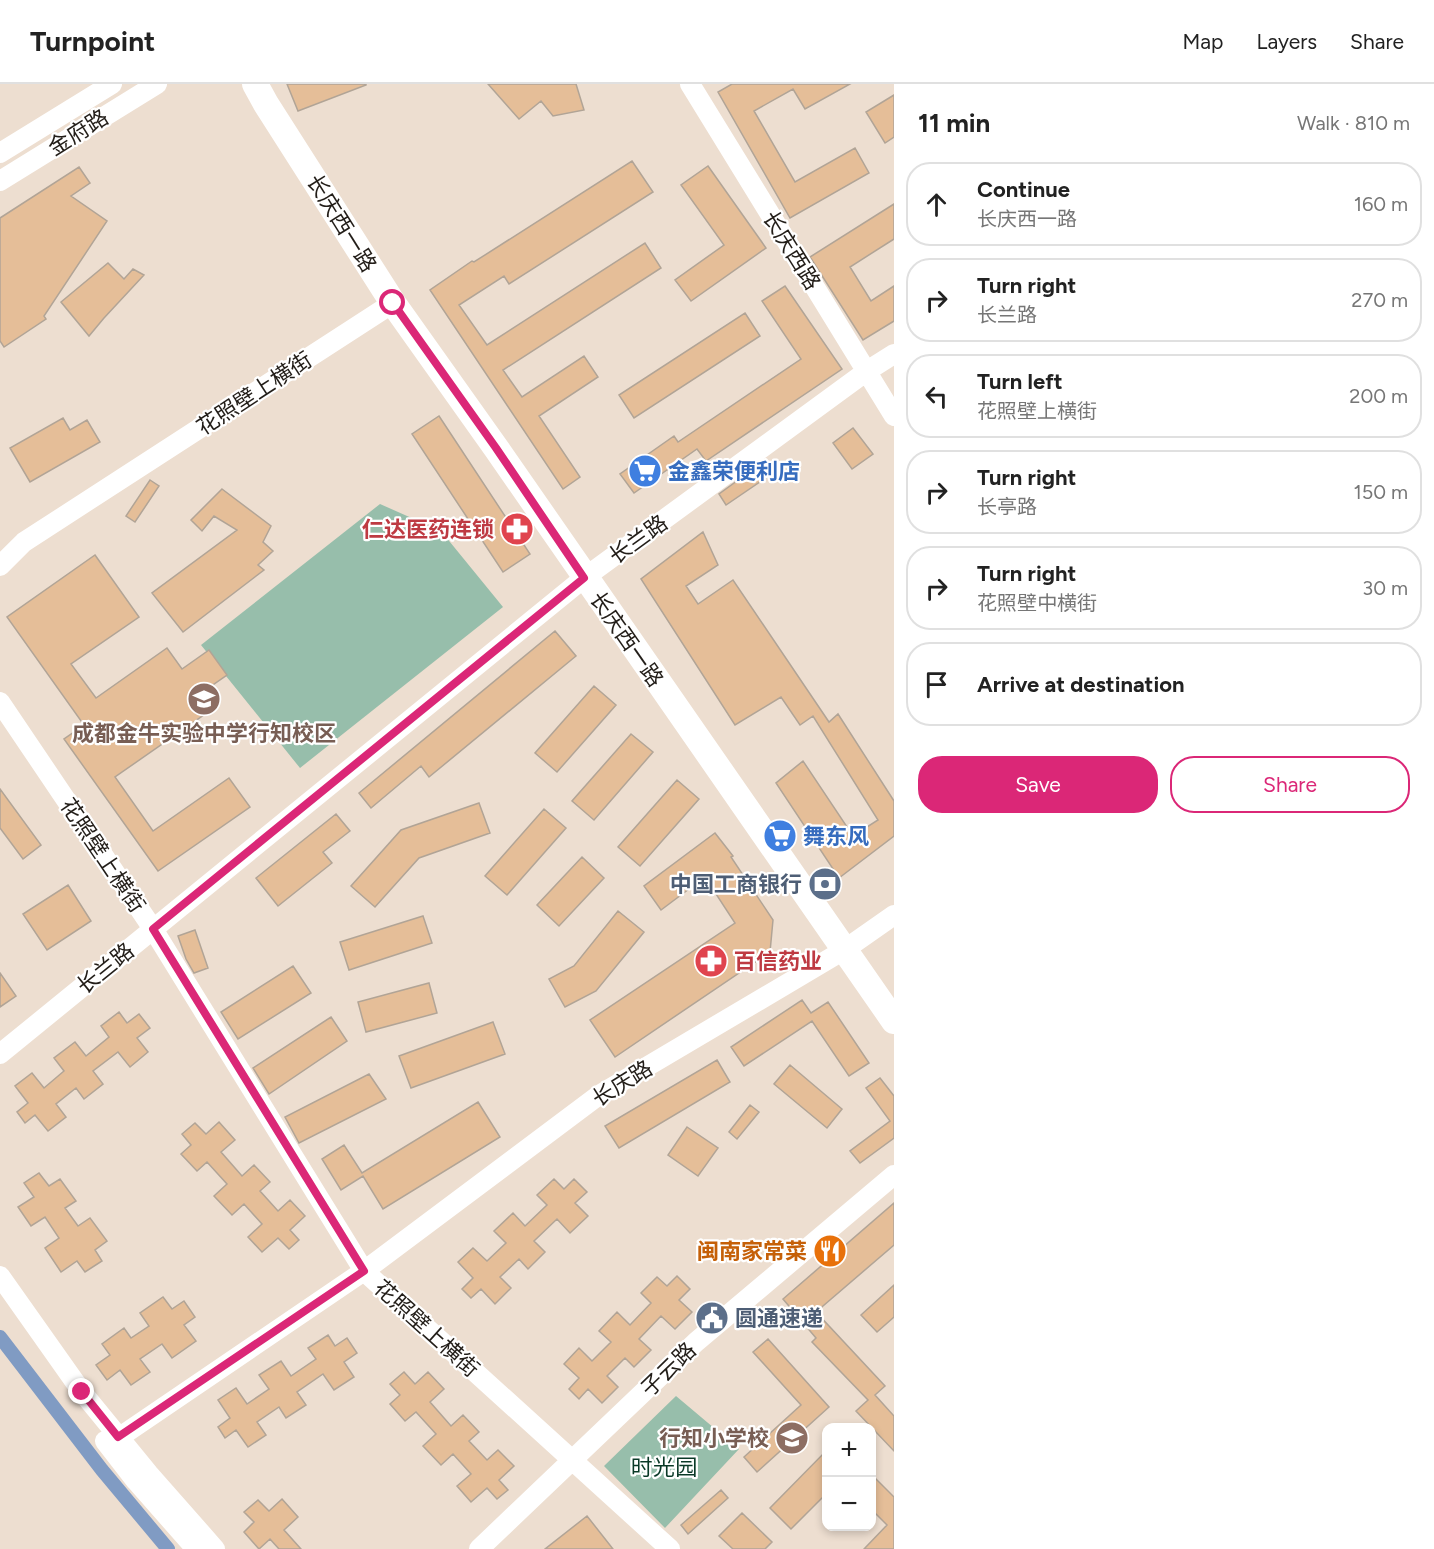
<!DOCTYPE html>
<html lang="en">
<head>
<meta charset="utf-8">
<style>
  :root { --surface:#fff; --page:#f6f6f6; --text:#222; --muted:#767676; --line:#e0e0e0; --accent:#db2777 }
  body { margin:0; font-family:Figtree,"Noto Sans SC",sans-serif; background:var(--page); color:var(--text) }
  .controls { position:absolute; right:18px; bottom:18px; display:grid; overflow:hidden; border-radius:12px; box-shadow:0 3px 9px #0003 }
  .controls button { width:54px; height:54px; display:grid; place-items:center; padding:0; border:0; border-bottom:2px solid var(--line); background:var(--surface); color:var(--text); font:30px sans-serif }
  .stop { position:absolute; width:18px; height:18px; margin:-14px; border:4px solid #db2777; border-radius:50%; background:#fff }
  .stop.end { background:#db2777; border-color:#fff; box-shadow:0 2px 6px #0008 }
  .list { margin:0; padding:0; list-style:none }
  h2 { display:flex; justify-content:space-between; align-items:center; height:78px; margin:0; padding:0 24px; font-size:26px }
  h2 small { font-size:20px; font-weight:400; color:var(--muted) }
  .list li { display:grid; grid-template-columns:39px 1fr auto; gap:18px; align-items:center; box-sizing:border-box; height:84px; margin:0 12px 12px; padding:0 12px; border:2px solid var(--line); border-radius:24px }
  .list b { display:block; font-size:22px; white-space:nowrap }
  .list p { margin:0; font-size:20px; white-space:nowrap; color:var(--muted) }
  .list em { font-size:20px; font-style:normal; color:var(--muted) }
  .actions { display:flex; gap:12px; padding:18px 24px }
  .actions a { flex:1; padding:14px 0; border:2px solid var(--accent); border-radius:24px; text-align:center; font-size:21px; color:var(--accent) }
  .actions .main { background:var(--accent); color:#fff }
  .icon { flex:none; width:33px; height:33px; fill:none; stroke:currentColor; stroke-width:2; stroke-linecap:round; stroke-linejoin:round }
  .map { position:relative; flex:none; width:894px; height:1465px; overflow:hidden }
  header { display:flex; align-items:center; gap:36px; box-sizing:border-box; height:84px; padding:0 30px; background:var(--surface); border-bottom:2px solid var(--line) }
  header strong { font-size:28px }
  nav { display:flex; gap:33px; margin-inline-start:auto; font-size:21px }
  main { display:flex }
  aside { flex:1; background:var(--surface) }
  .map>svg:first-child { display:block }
  .green { fill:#97beab }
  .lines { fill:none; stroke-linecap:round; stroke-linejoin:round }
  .canal { stroke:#809bc3; stroke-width:14 }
  .building { fill:#e5be98; stroke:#b1a496; stroke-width:1.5 }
  .minor { stroke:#fff; stroke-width:20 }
  .major { stroke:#fff; stroke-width:26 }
  .route { stroke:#db2777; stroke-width:8 }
  .labels { text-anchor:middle; stroke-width:4.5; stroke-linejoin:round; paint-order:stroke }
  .street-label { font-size:22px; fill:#221d18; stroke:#fff }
  .shop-label { font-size:22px; font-weight:bold; fill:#366cbe; stroke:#fff; text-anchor:start }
  .health-label { font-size:22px; font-weight:bold; fill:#be3a42; stroke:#fff; text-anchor:end }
  .education-label { font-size:22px; font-weight:bold; fill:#785e54; stroke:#fff }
  .service-label { font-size:22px; font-weight:bold; fill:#4e5e75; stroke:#fff; text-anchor:end }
  .food-label { font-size:22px; font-weight:bold; fill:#c56008; stroke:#fff; text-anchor:end }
  .park-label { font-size:22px; fill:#0a3927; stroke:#fff }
</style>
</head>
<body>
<header>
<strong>Turnpoint</strong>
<nav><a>Map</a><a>Layers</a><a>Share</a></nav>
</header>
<main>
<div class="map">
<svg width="894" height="1465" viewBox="0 0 894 1465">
  <rect width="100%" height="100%" fill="#edded0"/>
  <path class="green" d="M380,420L441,447L503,523L300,684L201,561Z
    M676,1312L739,1365L665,1444L604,1382Z"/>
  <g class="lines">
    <path class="canal" d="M0,1253L102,1386L168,1465"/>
  </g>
  <path class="building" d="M287,0H366V1L298,27Z
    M488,0H576L584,26L553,32L541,17L519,35Z
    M732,0H850L805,25L793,5L754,27L795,98L855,64L869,89L790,134L718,8Z
    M894,11V53L885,59L866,28Z
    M632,77L653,108L509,200L504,192L459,221L487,261L645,159L661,184L503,286L522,313L584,272L598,293L539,332L580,393L563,405L430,206L472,177L474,178Z
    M708,82L766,164L691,217L675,196L724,161L681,101Z
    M79,83L90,99L71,112L107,137L44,232L46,235L4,263L0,257V134Z
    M894,120V155L850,183L871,217L894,202V237L863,256L810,173Z
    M108,179L124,195L133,185L144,191L104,234L89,252L61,218Z
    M785,202L842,285L706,377L697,365L634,409L620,390L674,352L678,358L801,275L762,217Z
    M745,229L760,252L634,334L619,311Z
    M439,332L530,470L503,488L412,350Z
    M63,334L70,346L87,336L100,358L30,398L10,364Z
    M853,344L873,370L852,385L833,359Z
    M759,381L767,393L726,421L719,410Z
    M150,396L159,402L135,438L126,432Z
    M222,405L271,442L263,458L273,467L258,481L264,486L183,548L152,509L237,446L214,432L202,447L191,436Z
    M703,448L718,481L686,502L698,520L733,496L829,638L838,630L894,717V752L839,794L776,699L803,677L853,752L878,736L813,632L800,641L781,613L735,641L641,495Z
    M95,471L139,533L71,580L96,614L167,564L182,585L209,566L227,591L197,612L208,628L115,693L153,747L229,694L250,723L158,787L64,655L84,641L7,533Z
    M555,547L576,572L429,693L421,682L371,724L359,709Z
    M594,602L616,621L557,688L535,669Z
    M631,650L653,668L594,736L572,717Z
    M677,696L699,715L640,782L618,763Z
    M0,705L41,761L23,775L0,744Z
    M479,719L490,749L419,774L375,823L351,802L401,746Z
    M544,725L566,744L507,811L485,792Z
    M336,730L350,747L323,768L332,779L278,822L256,794Z
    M715,749L733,772L731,773L773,836L770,868L615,973L590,936L735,839L705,793L661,826L644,802Z
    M582,773L604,794L559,842L537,821Z
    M68,801L91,837L47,866L23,830Z
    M618,827L644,848L596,907L565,923L549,895L574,882Z
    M423,832L432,859L349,886L340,858Z
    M195,846L208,884L194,889L186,875L178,852Z
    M293,882L311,909L238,955L221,928Z
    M0,889L16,912L0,923Z
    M429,899L437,929L366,948L358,918Z
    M802,916L811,929L828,918L869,979L849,992L812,937L744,982L731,963Z
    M119,928L127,939L139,930L150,944L137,954L148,968L130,983L118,968L93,987L103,1000L84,1015L76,1004L56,1020L66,1033L48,1047L35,1031L25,1039L17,1028L28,1019L15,1002L32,989L44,1004L64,987L54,974L75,958L86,972L109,953L101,942Z
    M331,933L347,957L269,1010L253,984Z
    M493,938L505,970L411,1004L399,972Z
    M717,976L730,998L619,1064L605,1042Z
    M790,981L842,1025L827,1044L774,1000Z
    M369,990L386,1015L299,1059L285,1033Z
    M880,994L894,1012V1054L860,1079L850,1067L890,1037L866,1004Z
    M478,1018L500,1053L383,1125L363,1092L341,1106L322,1075L344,1061L362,1089Z
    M750,1021L759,1028L737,1055L729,1048Z
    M219,1038L235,1056L221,1068L242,1092L254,1081L270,1098L260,1107L278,1127L290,1116L305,1132L290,1146L299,1156L289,1165L278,1154L262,1168L248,1153L262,1140L244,1120L232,1131L214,1112L227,1100L207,1078L197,1087L181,1070L191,1061L182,1050L195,1039L206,1050Z
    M687,1043L718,1064L698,1092L668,1071Z
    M39,1089L49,1102L60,1095L76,1117L65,1124L78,1142L90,1134L107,1157L95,1166L102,1177L85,1188L77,1177L61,1188L45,1164L59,1154L45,1133L31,1142L18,1123L34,1113L24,1099Z
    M554,1095L564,1105L574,1095L587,1108L575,1119L588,1132L570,1149L557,1135L534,1157L545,1168L528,1185L519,1175L500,1193L511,1204L495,1220L481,1205L471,1214L462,1205L473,1194L458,1178L473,1164L487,1177L506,1159L494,1147L513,1129L525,1142L547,1121L537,1111Z
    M894,1119V1161L816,1228L885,1302L875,1311L894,1332V1367L856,1327L868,1316L812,1258L816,1254L783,1215Z
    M677,1192L690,1205L679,1216L692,1228L675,1245L661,1232L639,1255L651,1266L634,1283L625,1274L607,1292L618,1303L602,1319L588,1305L579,1315L569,1305L579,1294L564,1280L579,1264L592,1277L611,1258L599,1247L617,1228L630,1241L651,1219L641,1209L657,1193L667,1202Z
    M894,1201V1233L877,1248L861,1231Z
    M163,1213L172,1225L184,1217L195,1233L184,1241L196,1257L172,1274L162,1260L140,1275L150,1288L131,1301L120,1286L107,1296L96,1281L110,1271L102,1260L124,1244L131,1254L149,1242L140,1229Z
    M328,1251L335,1262L347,1254L357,1269L344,1278L354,1293L334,1306L323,1290L297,1308L306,1321L286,1334L279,1323L257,1338L266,1351L248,1363L236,1346L225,1354L218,1343L230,1334L218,1316L236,1304L247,1320L269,1305L259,1291L281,1277L291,1292L316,1275L308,1264Z
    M768,1255L829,1323L757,1388L744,1373L801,1321L753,1268Z
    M404,1288L415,1300L428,1288L444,1305L430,1318L451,1342L463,1331L479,1348L469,1357L487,1376L498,1366L514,1382L499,1396L508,1406L497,1415L487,1404L471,1418L457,1402L471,1390L453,1370L441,1381L423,1362L436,1350L416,1328L405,1337L390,1320L400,1311L390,1300Z
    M826,1367V1410L791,1445L770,1424Z
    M872,1391L894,1413V1465H864L887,1441L872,1426Z
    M721,1406L728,1414L688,1450L681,1441Z
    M282,1415L298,1433L284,1446L301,1465H279L270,1455L259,1465L244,1448L254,1438L244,1428L258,1416L269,1427Z
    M742,1429L772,1458L765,1465H733L719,1452Z
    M587,1432L613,1465H545Z"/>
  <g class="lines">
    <path class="minor" d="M690,0L894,332
      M0,69L112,0
      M0,97L157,0
      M0,482L24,458L393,219
      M0,618L153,845L364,1187L670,1465
      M0,970L584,494L867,287L894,270
      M0,1192L82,1308L149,1390L215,1465
      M105,1357L136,1397L196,1465
      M108,1361L364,1187L599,1011L844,866L894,831
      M479,1465L696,1258L894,1091"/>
    <path class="major" d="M255,0L266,20L393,219L496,364L894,937"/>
  </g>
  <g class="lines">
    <path class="route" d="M82,1308L118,1353L364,1187L153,845L584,494L496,364L393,219"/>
  </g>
  <defs>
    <symbol id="supermarket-disc" viewBox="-11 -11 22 22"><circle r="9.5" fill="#3f7fe0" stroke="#fff"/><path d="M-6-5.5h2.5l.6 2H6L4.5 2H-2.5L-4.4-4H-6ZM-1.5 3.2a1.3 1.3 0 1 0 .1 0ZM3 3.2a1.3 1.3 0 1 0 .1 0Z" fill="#fff"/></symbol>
    <symbol id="pharmacy-disc" viewBox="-11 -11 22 22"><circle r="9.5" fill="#e0444e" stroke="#fff"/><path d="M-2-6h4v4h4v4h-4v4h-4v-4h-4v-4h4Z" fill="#fff"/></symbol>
    <symbol id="school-disc" viewBox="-11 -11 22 22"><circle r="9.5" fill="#8d6e63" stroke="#fff"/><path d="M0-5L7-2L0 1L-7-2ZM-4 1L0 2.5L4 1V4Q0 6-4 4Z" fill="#fff"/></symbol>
    <symbol id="bank-disc" viewBox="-11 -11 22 22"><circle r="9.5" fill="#5c6f8a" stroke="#fff"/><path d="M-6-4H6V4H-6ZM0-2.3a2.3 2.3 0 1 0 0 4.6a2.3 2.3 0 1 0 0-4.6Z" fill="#fff"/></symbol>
    <symbol id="restaurant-disc" viewBox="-11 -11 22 22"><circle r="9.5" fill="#e8710a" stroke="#fff"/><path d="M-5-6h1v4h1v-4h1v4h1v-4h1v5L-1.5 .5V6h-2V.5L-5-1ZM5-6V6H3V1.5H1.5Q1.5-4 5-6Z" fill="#fff"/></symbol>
    <symbol id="civic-disc" viewBox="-11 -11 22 22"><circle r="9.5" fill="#5c6f8a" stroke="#fff"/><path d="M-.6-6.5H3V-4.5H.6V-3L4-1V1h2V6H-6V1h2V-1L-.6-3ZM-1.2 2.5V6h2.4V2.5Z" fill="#fff"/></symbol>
  </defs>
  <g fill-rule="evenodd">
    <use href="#supermarket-disc" x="626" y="368" width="38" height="38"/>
    <use href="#pharmacy-disc" x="498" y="426" width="38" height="38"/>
    <use href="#school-disc" x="185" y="596" width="38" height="38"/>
    <use href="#supermarket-disc" x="761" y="733" width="38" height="38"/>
    <use href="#bank-disc" x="806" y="781" width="38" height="38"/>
    <use href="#pharmacy-disc" x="692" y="858" width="38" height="38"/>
    <use href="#restaurant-disc" x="811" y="1148" width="38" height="38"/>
    <use href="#civic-disc" x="693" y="1215" width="38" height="38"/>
    <use href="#school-disc" x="773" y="1335" width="38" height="38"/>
  </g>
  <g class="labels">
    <g class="street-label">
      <text transform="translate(78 48) rotate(-32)" y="8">金府路</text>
      <text transform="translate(342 139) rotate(58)" y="8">长庆西一路</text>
      <text transform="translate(792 166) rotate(58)" y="8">长庆西路</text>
      <text transform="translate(254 309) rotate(-33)" y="8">花照壁上横街</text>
      <text transform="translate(638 455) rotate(-36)" y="8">长兰路</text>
      <text transform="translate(627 555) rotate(55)" y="8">长庆西一路</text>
      <text transform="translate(103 771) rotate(56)" y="8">花照壁上横街</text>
      <text transform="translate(105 884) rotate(-39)" y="8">长兰路</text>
      <text transform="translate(622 999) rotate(-32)" y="8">长庆路</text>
      <text transform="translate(427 1244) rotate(42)" y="8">花照壁上横街</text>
      <text transform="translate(668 1285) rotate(-44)" y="8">子云路</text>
    </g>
    <g class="shop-label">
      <text x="668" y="395">金鑫荣便利店</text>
      <text x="803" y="760">舞东风</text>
    </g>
    <g class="health-label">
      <text x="494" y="453">仁达医药连锁</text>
      <text x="734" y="885" text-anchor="start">百信药业</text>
    </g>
    <g class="education-label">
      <text x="204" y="657">成都金牛实验中学行知校区</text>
      <text x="769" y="1362" text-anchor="end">行知小学校</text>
    </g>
    <g class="service-label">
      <text x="802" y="808">中国工商银行</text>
      <text x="735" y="1242" text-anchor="start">圆通速递</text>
    </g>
    <g class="food-label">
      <text x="807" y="1175">闽南家常菜</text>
    </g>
    <g class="park-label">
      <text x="664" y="1391">时光园</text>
    </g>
  </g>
</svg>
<div class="controls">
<button>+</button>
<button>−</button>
</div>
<div class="stop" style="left:393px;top:219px"></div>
<div class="stop end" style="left:82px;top:1308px"></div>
</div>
<aside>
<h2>11 min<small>Walk · 810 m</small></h2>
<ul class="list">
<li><svg class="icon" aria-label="ahead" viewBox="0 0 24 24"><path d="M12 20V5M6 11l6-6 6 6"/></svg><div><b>Continue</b><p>长庆西一路</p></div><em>160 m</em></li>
<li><svg class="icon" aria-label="right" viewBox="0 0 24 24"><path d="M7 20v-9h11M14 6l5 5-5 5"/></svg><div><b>Turn right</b><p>长兰路</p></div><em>270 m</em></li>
<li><svg class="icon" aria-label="left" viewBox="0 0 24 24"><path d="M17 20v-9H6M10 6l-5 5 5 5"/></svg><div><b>Turn left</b><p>花照壁上横街</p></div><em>200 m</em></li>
<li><svg class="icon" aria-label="right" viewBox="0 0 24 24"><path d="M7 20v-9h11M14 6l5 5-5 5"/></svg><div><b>Turn right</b><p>长亭路</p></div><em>150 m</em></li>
<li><svg class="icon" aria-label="right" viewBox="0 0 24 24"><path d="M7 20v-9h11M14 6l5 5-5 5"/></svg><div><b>Turn right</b><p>花照壁中横街</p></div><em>30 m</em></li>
<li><svg class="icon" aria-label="arrive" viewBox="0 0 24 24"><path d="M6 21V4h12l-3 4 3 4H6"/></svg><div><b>Arrive at destination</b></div></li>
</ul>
<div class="actions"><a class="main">Save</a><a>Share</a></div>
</aside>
</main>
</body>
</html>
